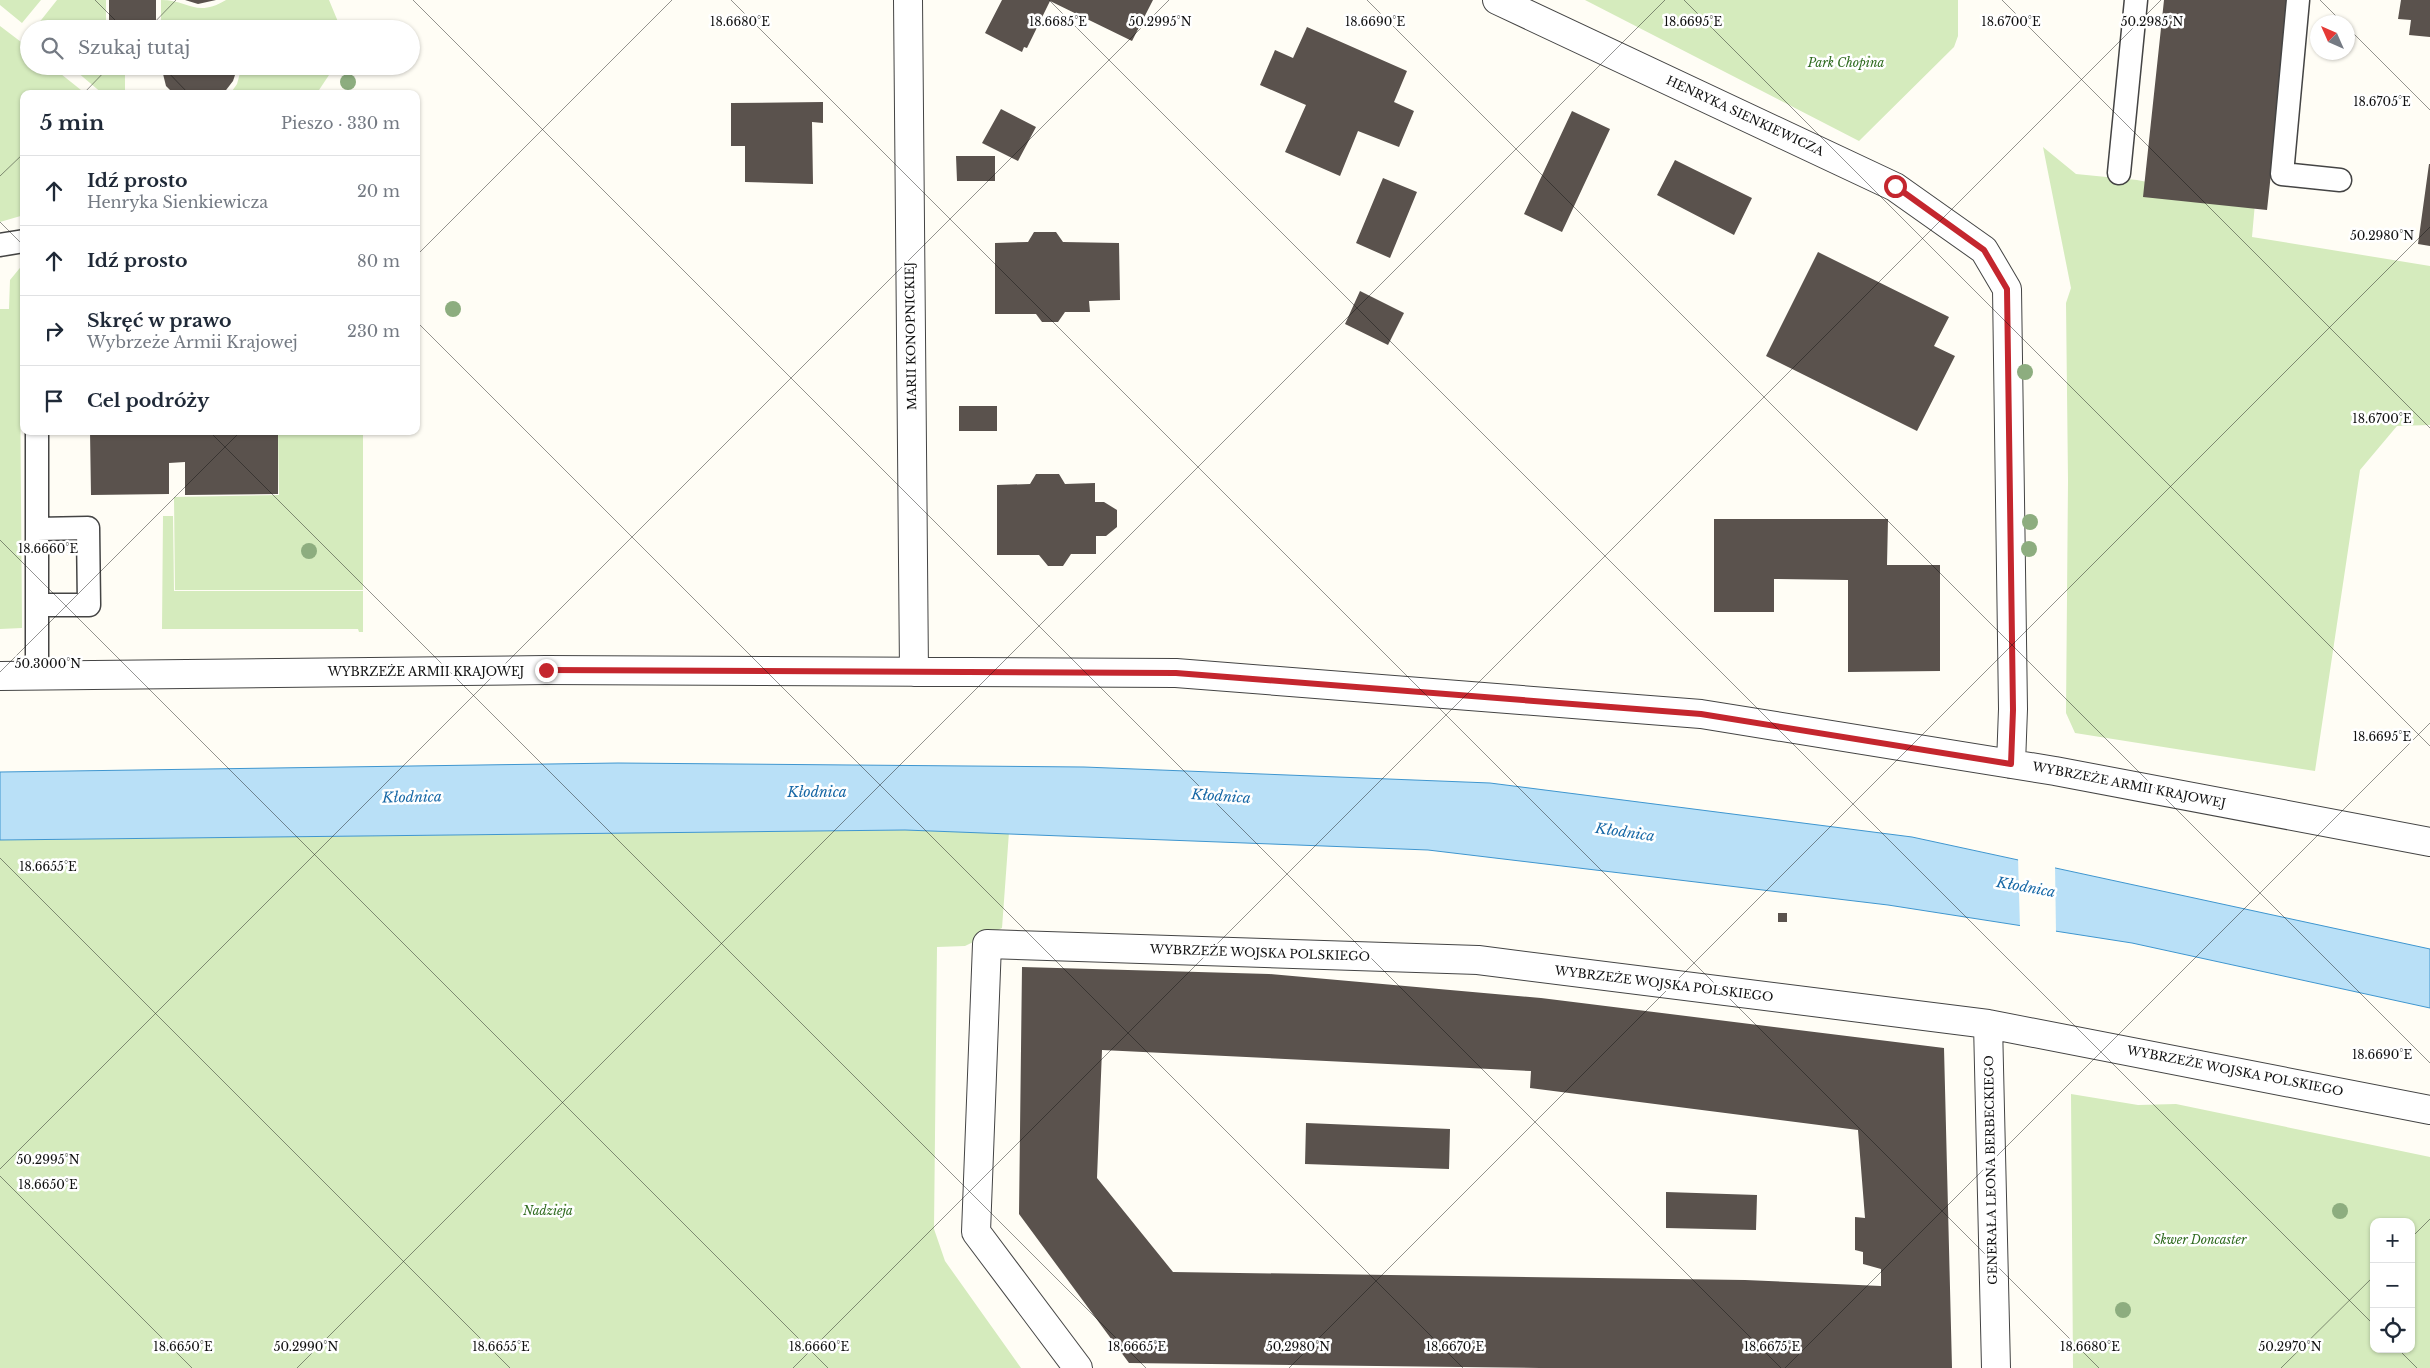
<!DOCTYPE html>
<html lang="pl">
<head>
<meta charset="utf-8">
<style>
  :root { --surface:#fff; --page:#f6f6f7; --text:#1f2937; --muted:#747a83; --line:#e0e1e3 }
  body { margin:0; font-family:"Libre Baskerville",serif; background:var(--page); color:var(--text) }
  .controls { position:absolute; right:15px; bottom:15px; display:grid; overflow:hidden; border-radius:10px; box-shadow:0 1px 4px #0004 }
  .controls button { width:45px; height:45px; display:grid; place-items:center; padding:0; border:0; border-bottom:1px solid var(--line); background:var(--surface); color:var(--text); font:25px sans-serif }
  .compass { position:absolute; left:2310px; top:15px; width:45px; height:45px; border-radius:50%; background:var(--surface); box-shadow:0 1px 4px #0004; rotate:315deg }
  .stop { position:absolute; width:15px; height:15px; margin:-11px; border:4px solid #c4262e; border-radius:50%; background:#fff }
  .stop.end { background:#c4262e; border-color:#fff; box-shadow:0 1px 5px #0008 }
  .list { margin:0; padding:0; list-style:none }
  h2 { display:flex; justify-content:space-between; align-items:center; height:65px; margin:0; padding:0 20px; font-size:21px }
  h2 small { font-size:16px; font-weight:400; color:var(--muted) }
  .list li { display:grid; grid-template-columns:32px 1fr auto; gap:15px; align-items:center; box-sizing:border-box; height:70px; padding:0 20px; border-top:1px solid var(--line) }
  .list b { display:block; font-size:19px; white-space:nowrap }
  .list p { margin:0; font-size:16px; white-space:nowrap; color:var(--muted) }
  .list em { font-size:16px; font-style:normal; color:var(--muted) }
  .icon { flex:none; width:28px; height:28px; fill:none; stroke:currentColor; stroke-width:2; stroke-linecap:round; stroke-linejoin:round }
  .map { position:relative; flex:none; width:2430px; height:1368px; overflow:hidden }
  .search { position:absolute; background:var(--surface); box-shadow:0 1px 4px #0004; left:20px; top:20px; width:400px; height:55px; display:flex; align-items:center; gap:12px; box-sizing:border-box; padding:0 18px; border-radius:28px; color:var(--muted); font-size:19px }
  .panel { position:absolute; background:var(--surface); box-shadow:0 1px 4px #0004; left:20px; top:90px; width:400px; height:345px; border-radius:10px }
  .map>svg:first-child { display:block }
  .green { fill:#d5ebbd; fill-rule:evenodd }
  .water { fill:#b9e0f7; stroke:#3f96cf }
  .pier { fill:#fffdf5 }
  .building { fill:#5a524d; fill-rule:evenodd }
  .lines { fill:none; stroke-linecap:round; stroke-linejoin:round }
  .lane-casing { stroke:#444; stroke-width:25 }
  .street-casing { stroke:#444; stroke-width:30 }
  .lane { stroke:#fff; stroke-width:22 }
  .street { stroke:#fff; stroke-width:28 }
  .tree { fill:#8dad7f }
  .route { stroke:#c4262e; stroke-width:6 }
  .ticks { fill:none; stroke:#111; stroke-width:1; stroke-opacity:0.45 }
  .labels { text-anchor:middle; stroke-width:5; stroke-linejoin:round; paint-order:stroke }
  .park-label { font-size:12px; font-style:italic; fill:#2f6b1f; stroke:#fff }
  .street-label { font-size:12px; fill:#111; stroke:#fff }
  .water-label { font-size:14px; font-style:italic; fill:#1768a6; stroke:#fff }
  .ticks-label { font-size:12px; text-anchor:middle; fill:#111; stroke:#fff; stroke-width:5; stroke-linejoin:round; paint-order:stroke }
</style>
</head>
<body>
<div class="map">
<svg width="2430" height="1368" viewBox="0 0 2430 1368">
  <rect width="100%" height="100%" fill="#fffdf5"/>
  <path class="green" d="M0,0H41L22,23L0,5Z
    M57,0H106V29H34Z
    M161,0C189,0 196,18 226,0H329L341,29H223L203,20L190,21L174,29H161Z
    M1585,0H1958V36L1954,47L1859,141Z
    M0,26L29,48V66H51L86,94H24V215L0,222Z
    M70,66H125V94H103Z
    M242,66H335L319,90L303,94H230L237,84Z
    M2043,147L2076,174L2137,180L2255,203L2252,237L2430,266V425L2397,426L2360,470L2315,771L2075,733L2066,713L2068,481L2066,303L2071,288Z
    M24,263V369H20L22,628L0,629V309H9L10,280Z
    M278,431H366L363,435V590H175L174,497L279,495Z
    M163,516H173L174,591H363V632H359L358,629H162Z
    M905,830L1009,832L1002,928L965,946L937,947L934,1229L945,1261L1021,1368H0V840Z
    M2071,1094L2138,1105L2176,1104L2430,1157V1368H2073ZM2374,1222H2411V1349H2374Z"/>
  <path class="water" d="M618,763L1084,767L1490,783L1912,837L2430,949V1008L2132,943L1888,905L1428,850L905,830L0,840V772Z"/>
  <path class="pier" d="M2018,857L2055,865L2056,934L2020,928Z"/>
  <path class="building" d="M109,0H156V29H109Z
    M185,0H216L198,4Z
    M1002,0H1153L1132,41L1050,1L1027,48L1024,47L1022,52L985,33Z
    M2164,0H2290L2267,210L2143,197Z
    M2401,0H2430V37L2409,35L2411,20L2398,19Z
    M1307,27L1407,71L1394,102L1414,111L1399,147L1358,131L1340,176L1285,152L1306,105L1260,85L1275,50L1293,58Z
    M161,66H237V69L233,81L223,94H174L166,86Z
    M823,102V123L812,122L813,184L745,182V146H731V103Z
    M1001,109L1036,127L1018,161L982,143Z
    M1572,111L1610,129L1562,232L1524,214Z
    M956,156H995V181H957Z
    M1675,160L1752,198L1734,235L1657,195Z
    M2429,164H2430V246L2418,244Z
    M1383,178L1417,192L1390,258L1356,243Z
    M1034,232H1056L1063,242L1119,243L1120,300L1089,301L1090,312H1065L1058,322H1042L1036,314H995V243L1028,242Z
    M1818,252L1949,317L1934,346L1955,356L1917,431L1766,356Z
    M1360,291L1404,313L1388,345L1345,324Z
    M959,406H997V431H959Z
    M90,431H278V494L185,495V462L169,463V494L91,495Z
    M1036,474H1059L1065,484L1095,483V502H1104L1117,510V527L1106,536H1096V554H1071L1063,566H1048L1039,555H997V485L1030,484Z
    M1714,519H1888L1887,565H1940V671L1848,672V580L1774,579V612H1714Z
    M1778,913H1787V922H1778Z
    M1022,967L1269,974L1541,998L1944,1048L1952,1368H1540L1129,1363L1019,1214ZM1102,1050L1531,1071L1530,1088L1858,1130L1865,1218L1855,1217V1250L1863,1252V1264L1881,1269V1286L1745,1280L1173,1272L1097,1178Z
    M1306,1123L1450,1129L1449,1169L1305,1164Z
    M1666,1192L1757,1195L1756,1230L1666,1228Z"/>
  <g class="lines">
    <defs>
      <path id="lane" d="M2298,0L2282,174L2340,180
        M2119,173L2136,0
        M0,245L24,241
        M37,431V529
        M37,605V529L88,528L89,605H37V675"/>
      <path id="street" d="M908,0L914,672
        M1497,0L1895,187L1984,250L2007,289L2013,709L2011,764
        M0,676L546,670L1176,673L1701,714L2055,771L2430,842
        M1988,1024L1996,1368
        M1078,1368L976,1232L987,944L1478,960L1988,1024L2430,1110"/>
    </defs>
    <use href="#lane" class="lane-casing"/>
    <use href="#street" class="street-casing"/>
    <use href="#lane" class="lane"/>
    <use href="#street" class="street"/>
  </g>
  <g class="tree">
    <circle cx="348" cy="82" r="8"/>
    <circle cx="453" cy="309" r="8"/>
    <circle cx="2025" cy="372" r="8"/>
    <circle cx="2030" cy="522" r="8"/>
    <circle cx="2029" cy="549" r="8"/>
    <circle cx="309" cy="551" r="8"/>
    <circle cx="2340" cy="1211" r="8"/>
    <circle cx="2123" cy="1310" r="8"/>
  </g>
  <g class="lines">
    <path class="route" d="M546,670L1176,673L1701,714L2011,764L2013,710L2007,289L1984,250L1895,186"/>
  </g>
  <path class="ticks" d="M95,0L124,29M413,0L1781,1368M731,0L2099,1368M1049,0L2374,1325M1367,0L2430,1063M1684,0L2430,746M2002,0L2430,428M2320,0L2342,22M2348,28L2430,110M148,29L176,0M162,66L189,94M83,94L110,66M0,176L24,153M0,222L24,246M416,256L672,0M416,321L1463,1368M209,431L1146,1368M0,540L828,1368M0,672L241,431M0,858L510,1368M0,1169L1169,0M0,1176L192,1368M2411,1238L2430,1219M2398,1349L2417,1368M297,1368L1665,0M793,1368L2161,0M1289,1368L2430,227M1785,1368L2430,723M2281,1368L2374,1276"/>
  <g class="labels">
    <g class="park-label">
      <text x="1846" y="67">Park Chopina</text>
      <text x="548" y="1215">Nadzieja</text>
      <text x="2200" y="1244">Skwer Doncaster</text>
    </g>
    <g class="street-label">
      <text transform="translate(1745 116) rotate(25)" y="4">HENRYKA SIENKIEWICZA</text>
      <text transform="translate(911 336) rotate(-91)" y="4">MARII KONOPNICKIEJ</text>
      <text x="426" y="676">WYBRZEŻE ARMII KRAJOWEJ</text>
      <text transform="translate(2129 785) rotate(11)" y="4">WYBRZEŻE ARMII KRAJOWEJ</text>
      <text transform="translate(1260 953) rotate(2)" y="4">WYBRZEŻE WOJSKA POLSKIEGO</text>
      <text transform="translate(1664 984) rotate(7)" y="4">WYBRZEŻE WOJSKA POLSKIEGO</text>
      <text transform="translate(2235 1071) rotate(11)" y="4">WYBRZEŻE WOJSKA POLSKIEGO</text>
      <text transform="translate(1991 1170) rotate(-91)" y="4">GENERAŁA LEONA BERBECKIEGO</text>
    </g>
    <g class="water-label">
      <text x="817" y="797">Kłodnica</text>
      <text transform="translate(1221 796) rotate(4)" y="5">Kłodnica</text>
      <text transform="translate(412 797) rotate(-1)" y="5">Kłodnica</text>
      <text transform="translate(1625 832) rotate(8)" y="5">Kłodnica</text>
      <text transform="translate(2026 887) rotate(10)" y="5">Kłodnica</text>
    </g>
  </g>
  <g class="ticks-label">
    <text x="1058" y="26">18.6685°E</text>
    <text x="740" y="26">18.6680°E</text>
    <text x="1160" y="26">50.2995°N</text>
    <text x="1375" y="26">18.6690°E</text>
    <text x="1693" y="26">18.6695°E</text>
    <text x="2011" y="26">18.6700°E</text>
    <text x="2152" y="26">50.2985°N</text>
    <text x="2382" y="106">18.6705°E</text>
    <text x="2382" y="240">50.2980°N</text>
    <text x="2382" y="423">18.6700°E</text>
    <text x="48" y="553">18.6660°E</text>
    <text x="48" y="668">50.3000°N</text>
    <text x="2382" y="741">18.6695°E</text>
    <text x="48" y="871">18.6655°E</text>
    <text x="2382" y="1059">18.6690°E</text>
    <text x="48" y="1164">50.2995°N</text>
    <text x="48" y="1189">18.6650°E</text>
    <text x="183" y="1351">18.6650°E</text>
    <text x="306" y="1351">50.2990°N</text>
    <text x="501" y="1351">18.6655°E</text>
    <text x="819" y="1351">18.6660°E</text>
    <text x="1137" y="1351">18.6665°E</text>
    <text x="1298" y="1351">50.2980°N</text>
    <text x="1455" y="1351">18.6670°E</text>
    <text x="1772" y="1351">18.6675°E</text>
    <text x="2090" y="1351">18.6680°E</text>
    <text x="2290" y="1351">50.2970°N</text>
  </g>
</svg>
<div class="controls">
<button>+</button>
<button>−</button>
<button><svg class="icon" aria-label="locate" viewBox="0 0 24 24"><circle cx="12" cy="12" r="6"/><path d="M12 2v4M12 18v4M2 12h4M18 12h4"/></svg></button>
</div>
<svg class="compass" viewBox="-18 -18 36 36"><path d="M0-13l5 13h-10z" fill="#e53935"/><path d="M0 13l5-13h-10z" fill="#747a83"/></svg>
<div class="stop" style="left:1895px;top:186px"></div>
<div class="stop end" style="left:546px;top:670px"></div>
<div class="search"><svg class="icon" aria-label="search" viewBox="0 0 24 24"><circle cx="10" cy="10" r="6"/><path d="M15 15l6 6"/></svg>Szukaj tutaj</div>
<section class="panel">
<h2>5 min<small>Pieszo · 330 m</small></h2>
<ul class="list">
<li><svg class="icon" aria-label="ahead" viewBox="0 0 24 24"><path d="M12 20V5M6 11l6-6 6 6"/></svg><div><b>Idź prosto</b><p>Henryka Sienkiewicza</p></div><em>20 m</em></li>
<li><svg class="icon" aria-label="ahead" viewBox="0 0 24 24"><path d="M12 20V5M6 11l6-6 6 6"/></svg><div><b>Idź prosto</b></div><em>80 m</em></li>
<li><svg class="icon" aria-label="right" viewBox="0 0 24 24"><path d="M7 20v-9h11M14 6l5 5-5 5"/></svg><div><b>Skręć w prawo</b><p>Wybrzeże Armii Krajowej</p></div><em>230 m</em></li>
<li><svg class="icon" aria-label="arrive" viewBox="0 0 24 24"><path d="M6 21V4h12l-3 4 3 4H6"/></svg><div><b>Cel podróży</b></div></li>
</ul>
</section>
</div>
</body>
</html>
